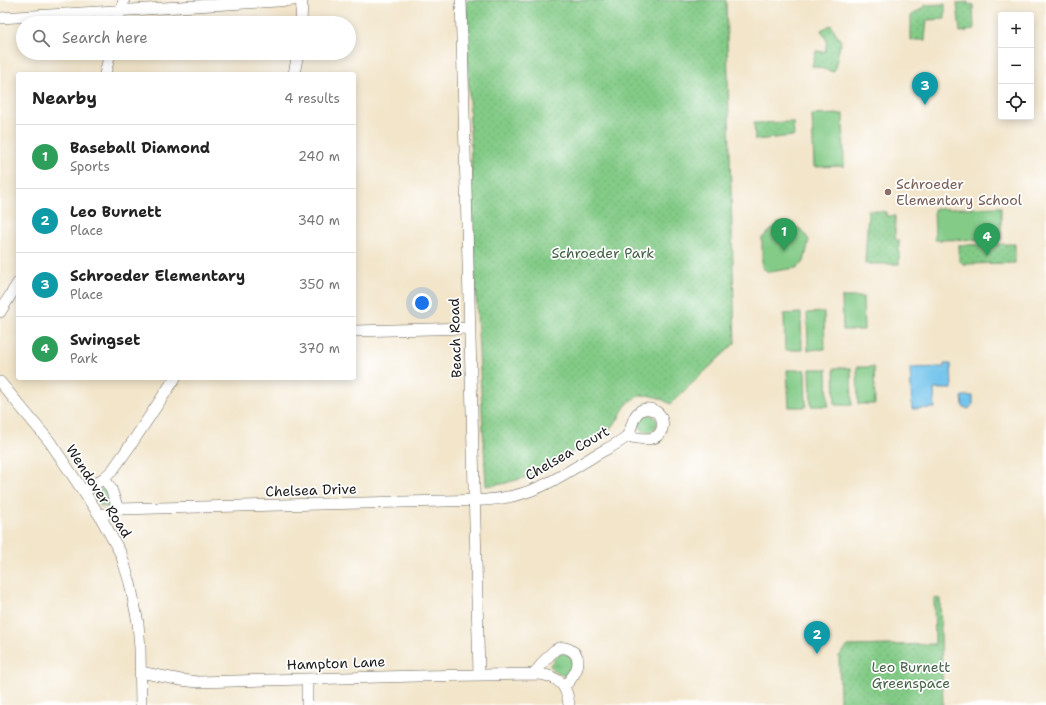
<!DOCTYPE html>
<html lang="en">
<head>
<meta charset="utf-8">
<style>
  :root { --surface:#fff; --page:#f2f2f2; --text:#222; --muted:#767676; --line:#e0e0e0; --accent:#d93025 }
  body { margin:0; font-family:"Shantell Sans",sans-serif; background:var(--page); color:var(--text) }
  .controls { position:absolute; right:12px; top:12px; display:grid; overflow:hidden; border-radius:4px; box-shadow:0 2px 10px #0003 }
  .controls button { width:36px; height:36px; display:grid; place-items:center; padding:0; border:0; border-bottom:1px solid var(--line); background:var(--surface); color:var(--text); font:20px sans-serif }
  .you { position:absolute; left:422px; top:303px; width:14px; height:14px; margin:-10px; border:3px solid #fff; border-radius:50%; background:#1a73e8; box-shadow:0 0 0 6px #1a73e833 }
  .badge { display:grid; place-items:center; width:26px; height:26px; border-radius:50%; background:var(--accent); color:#fff; font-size:13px; font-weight:700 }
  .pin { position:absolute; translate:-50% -33px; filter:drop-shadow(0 1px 2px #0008) }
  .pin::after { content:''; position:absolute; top:21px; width:14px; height:12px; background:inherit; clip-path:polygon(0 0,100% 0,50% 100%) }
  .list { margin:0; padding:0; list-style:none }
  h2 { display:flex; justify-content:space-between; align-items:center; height:52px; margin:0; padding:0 16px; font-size:17px }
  h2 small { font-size:13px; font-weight:400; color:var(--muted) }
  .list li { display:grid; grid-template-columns:26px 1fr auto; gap:12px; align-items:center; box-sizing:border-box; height:64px; padding:0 16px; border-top:1px solid var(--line) }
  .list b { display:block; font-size:15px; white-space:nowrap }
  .list p { margin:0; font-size:13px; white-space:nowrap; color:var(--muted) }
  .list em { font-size:13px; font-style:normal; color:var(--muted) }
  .icon { flex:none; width:22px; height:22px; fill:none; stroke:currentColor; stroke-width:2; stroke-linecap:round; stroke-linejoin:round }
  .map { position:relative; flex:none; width:1046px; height:705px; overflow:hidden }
  .search { position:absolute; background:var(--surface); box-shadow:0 2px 10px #0003; left:16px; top:16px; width:340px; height:44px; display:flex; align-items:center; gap:10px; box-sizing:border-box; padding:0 14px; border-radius:22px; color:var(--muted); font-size:15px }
  .panel { position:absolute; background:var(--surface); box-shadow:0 2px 10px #0003; left:16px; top:72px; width:340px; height:308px; border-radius:4px }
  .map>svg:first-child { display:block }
  .grass { fill:url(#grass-tufts); stroke:#507452 }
  .park { fill:url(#park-dots); stroke:#507452 }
  .garden { fill:#83cb87; stroke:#507452 }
  .water { fill:#6fc2eb; stroke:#466f84 }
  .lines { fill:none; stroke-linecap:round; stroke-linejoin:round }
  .street-casing { stroke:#676259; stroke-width:12 }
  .street { stroke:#fff; stroke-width:11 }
  .education-dot { fill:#8d6e63; stroke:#fff; stroke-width:1.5 }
  .labels { text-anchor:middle; stroke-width:3.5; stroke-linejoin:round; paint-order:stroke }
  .education-label { font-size:14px; fill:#785e54; stroke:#fff; text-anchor:start }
  .park-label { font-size:14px; fill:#456247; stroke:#fff }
  .street-label { font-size:14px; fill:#1c1c1c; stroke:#fff }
</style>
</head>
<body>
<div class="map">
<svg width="1046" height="705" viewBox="0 0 1046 705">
  <defs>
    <pattern id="grass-tufts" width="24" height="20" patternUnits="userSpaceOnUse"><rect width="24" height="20" fill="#83cb87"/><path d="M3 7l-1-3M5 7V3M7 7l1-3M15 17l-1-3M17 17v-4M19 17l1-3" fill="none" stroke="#71ae74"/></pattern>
    <pattern id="park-dots" width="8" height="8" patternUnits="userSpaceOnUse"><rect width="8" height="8" fill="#83cb87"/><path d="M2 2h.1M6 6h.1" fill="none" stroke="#71ae74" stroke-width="1.8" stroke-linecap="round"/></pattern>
  </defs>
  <rect width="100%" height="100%" fill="#fff"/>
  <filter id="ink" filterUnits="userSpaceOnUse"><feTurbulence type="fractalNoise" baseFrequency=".025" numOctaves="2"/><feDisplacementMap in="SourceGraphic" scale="8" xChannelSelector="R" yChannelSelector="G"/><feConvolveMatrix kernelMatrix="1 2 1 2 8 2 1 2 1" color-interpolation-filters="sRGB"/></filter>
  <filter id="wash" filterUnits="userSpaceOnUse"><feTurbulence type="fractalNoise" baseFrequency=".012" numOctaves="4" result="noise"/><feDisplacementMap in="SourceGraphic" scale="16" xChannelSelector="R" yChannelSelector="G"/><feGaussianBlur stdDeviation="0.9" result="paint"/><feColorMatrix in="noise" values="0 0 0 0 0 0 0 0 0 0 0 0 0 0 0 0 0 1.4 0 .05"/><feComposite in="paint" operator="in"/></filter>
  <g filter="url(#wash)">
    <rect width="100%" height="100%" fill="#f2e5ca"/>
    <path class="grass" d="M639 423a9 9 0 1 1 18 0a9 9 0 1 1-18 0Z
      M103,488L105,489L110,500V506L107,507C100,507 98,504 95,498L97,492Z
      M562,653C576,654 575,671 564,676L552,669L550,665L557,656Z"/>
    <path class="park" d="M467,0H726L735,343L670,404C655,394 637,390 625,407C620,414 618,422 611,428L542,470L528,477L502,484L486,486L474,255L466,1Z
      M968,2V5L973,4L974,30L960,32L957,3Z
      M945,4V19L927,20L925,40H911V16L926,5Z
      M831,25L841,41L834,72L812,66L816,51L825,52L827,41L821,30Z
      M793,122L794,136L755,140L754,123Z
      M868,210L886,212V216H895V238L899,241V264H865Z
      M1015,244V263L963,264L959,260V245Z
      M934,598L940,599L943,705H840L839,656L848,646L935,644Z"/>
    <path class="garden" d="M843,114L844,166L814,167L812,115Z
      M1001,207V239L935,240L934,209Z
      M779,223L801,229L809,240L804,262L796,268L769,272L762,268V238Z
      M842,297H863L864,330H843Z
      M824,312L825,349L808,350L807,313Z
      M801,313L802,350H785L784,314Z
      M857,367H874L875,404H858Z
      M834,368H851L852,405H835Z
      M810,369H827L828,406H811Z
      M787,370H805L806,407H789Z"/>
    <path class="water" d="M944,364H951L952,389H934L935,408L912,409L910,368L944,367Z
      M962,396H973V404L969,409L963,407Z"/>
  </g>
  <g filter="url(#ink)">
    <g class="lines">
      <defs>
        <path id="street" d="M461,0L479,674
          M0,18L294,0
          M117,23L124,0
          M301,23L302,0
          M105,74L110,53
          M294,74L298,53
          M0,312L18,283
          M354,331L470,328
          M0,382L50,442L100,516L121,554L130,583L138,623L140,648L141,705
          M104,478L111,489L118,509
          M84,492L104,478L112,471L134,440L175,378
          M100,516L118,509L486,500C532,497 556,479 594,456C604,450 618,444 626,437C633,430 631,417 640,411C647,406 657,410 661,417C663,421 663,425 662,429C657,444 638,438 627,436
          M140,672L181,680L198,682L418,676L540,674C559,677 567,685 569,705
          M534,674C540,667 547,656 555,650C564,644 578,651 578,662C578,671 570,681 564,686
          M307,705V679"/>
      </defs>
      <use href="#street" class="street-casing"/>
      <use href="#street" class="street"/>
    </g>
  </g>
  <circle class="education-dot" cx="888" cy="192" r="4"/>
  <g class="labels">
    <g class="education-label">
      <text x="896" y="189">Schroeder<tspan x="896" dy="16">Elementary School</tspan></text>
    </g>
    <g class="park-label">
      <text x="603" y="258">Schroeder Park</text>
      <text x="911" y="672">Leo Burnett<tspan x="911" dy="16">Greenspace</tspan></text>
    </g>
    <g class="street-label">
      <text transform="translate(455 338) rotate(-92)" y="5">Beach Road</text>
      <text transform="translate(567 453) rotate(-30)" y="5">Chelsea Court</text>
      <text transform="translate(311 490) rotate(-2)" y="5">Chelsea Drive</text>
      <text transform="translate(99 491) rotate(57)" y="5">Wendover Road</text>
      <text transform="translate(336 663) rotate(-2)" y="5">Hampton Lane</text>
    </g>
  </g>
</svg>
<div class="controls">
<button>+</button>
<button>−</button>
<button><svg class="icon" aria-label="locate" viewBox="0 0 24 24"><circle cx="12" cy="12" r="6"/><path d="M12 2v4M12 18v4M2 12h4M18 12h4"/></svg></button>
</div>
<div class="you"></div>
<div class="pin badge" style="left:784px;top:251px;background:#2e9e5b">1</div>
<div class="pin badge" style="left:817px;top:654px;background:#0f9aa8">2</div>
<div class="pin badge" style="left:925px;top:105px;background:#0f9aa8">3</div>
<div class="pin badge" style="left:987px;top:256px;background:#2e9e5b">4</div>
<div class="search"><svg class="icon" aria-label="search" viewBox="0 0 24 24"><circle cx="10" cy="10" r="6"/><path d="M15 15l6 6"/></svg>Search here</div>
<section class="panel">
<h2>Nearby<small>4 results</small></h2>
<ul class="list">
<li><span class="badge" style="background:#2e9e5b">1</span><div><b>Baseball Diamond</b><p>Sports</p></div><em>240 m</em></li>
<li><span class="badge" style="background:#0f9aa8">2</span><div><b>Leo Burnett</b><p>Place</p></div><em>340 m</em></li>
<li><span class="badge" style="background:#0f9aa8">3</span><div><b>Schroeder Elementary</b><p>Place</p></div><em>350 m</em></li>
<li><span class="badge" style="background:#2e9e5b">4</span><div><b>Swingset</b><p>Park</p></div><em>370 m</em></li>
</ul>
</section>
</div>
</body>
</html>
